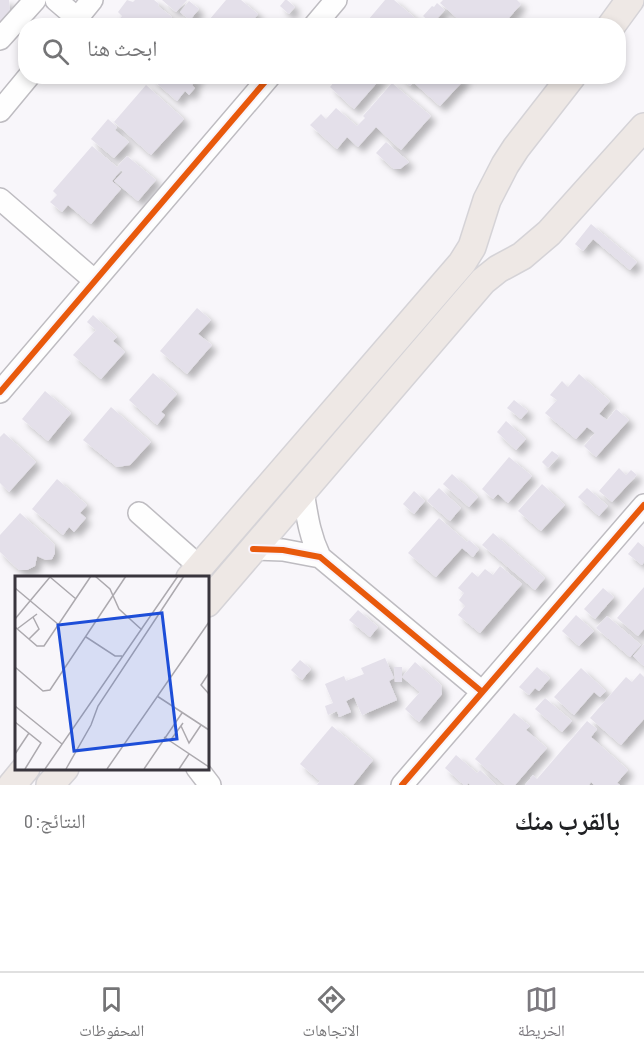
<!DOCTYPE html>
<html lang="ar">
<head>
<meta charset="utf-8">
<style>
  :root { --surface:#fff; --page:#f2f2f2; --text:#202124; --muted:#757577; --line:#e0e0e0; --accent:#7c797f }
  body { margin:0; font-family:"Sofia Sans Condensed","Noto Naskh Arabic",sans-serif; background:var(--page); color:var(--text); direction:rtl }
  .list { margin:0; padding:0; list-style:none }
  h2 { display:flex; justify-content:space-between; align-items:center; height:78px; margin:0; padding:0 24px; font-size:26px }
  h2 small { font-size:20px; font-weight:400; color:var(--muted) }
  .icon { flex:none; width:33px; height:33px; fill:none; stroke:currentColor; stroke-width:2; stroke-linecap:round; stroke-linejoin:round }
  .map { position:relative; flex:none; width:644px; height:785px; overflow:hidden; direction:ltr }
  .search { position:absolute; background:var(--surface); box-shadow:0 3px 9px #0003; left:18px; right:18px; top:18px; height:66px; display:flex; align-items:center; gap:15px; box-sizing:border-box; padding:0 21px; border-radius:24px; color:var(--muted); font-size:22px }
  .sheet { height:186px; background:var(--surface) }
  nav { display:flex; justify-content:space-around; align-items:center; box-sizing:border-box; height:84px; border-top:2px solid var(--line); background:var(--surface); font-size:16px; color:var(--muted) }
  nav a { display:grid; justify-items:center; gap:3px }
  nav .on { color:var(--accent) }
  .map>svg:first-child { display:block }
  .building { fill:#e4e0ea; filter:url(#shadow) }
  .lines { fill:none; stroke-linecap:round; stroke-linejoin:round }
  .minor-casing { stroke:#bebcc1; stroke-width:24 }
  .major-casing { stroke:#d5d3d7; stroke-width:30 }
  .minor { stroke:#fefefe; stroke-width:21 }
  .major { stroke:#eee8e5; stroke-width:27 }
  .cycleway-casing { stroke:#f8f4fc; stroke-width:10 }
  .cycleway { stroke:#e8590c; stroke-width:6 }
  .inset-road { fill:none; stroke:#aca9ae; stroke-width:1.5 }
  .view { fill:#1d4ed8; fill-opacity:0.15; stroke:#1d4ed8; stroke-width:3 }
  .inset-edge { fill:none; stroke:#39353d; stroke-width:3 }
</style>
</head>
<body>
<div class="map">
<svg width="644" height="785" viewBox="0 0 644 785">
  <defs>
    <filter id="shadow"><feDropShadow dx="5.5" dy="5.5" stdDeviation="3" flood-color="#0004"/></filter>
  </defs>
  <rect width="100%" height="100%" fill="#f8f6fa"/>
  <path class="building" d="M0,0H9L11,21L0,22Z
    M127,0L133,2L135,0H154L159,4L158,6L172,17L164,26H114L122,16L118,12Z
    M162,0H187L176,12Z
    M226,0H241L258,14L249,26H204Z
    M285,0H287L295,7L289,14L280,6Z
    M385,0H394L421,23L424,21L429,26H363Z
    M443,0H517L521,4L502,26H466L440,3Z
    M189,1L199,9L190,20L180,12Z
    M437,3L445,10L432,24L423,16L432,6L434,7Z
    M156,76H199L192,85L195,88L189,95L185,91L177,101L153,80Z
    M339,76H383L354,109L330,87Z
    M399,76H462L465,79L440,106L413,82L410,86Z
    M392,83L431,116L401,150L376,127L358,147L347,137L337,149L310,125L321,114L326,119L336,108L357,126L365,118L363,116Z
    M146,85L184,119L151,155L114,122Z
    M108,119L117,127L115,130L129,142L114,158L91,139Z
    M386,142L409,162L400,169H394L376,153Z
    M92,146L117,167L127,156L156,180L138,201L114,181L123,172L121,170L112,181L121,189L91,224L68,205L62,212L50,202L57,195L53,191Z
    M591,224L637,262L630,270L593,239L583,251L575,244Z
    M197,308L211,320L198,334L212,345L187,374L160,351Z
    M93,315L117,337L113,341L125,352L101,379L73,355L96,330L87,322Z
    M153,373L177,394L161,412L165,415L157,425L129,400Z
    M579,374L610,401L599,414L607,420L616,409L629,420L596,457L584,446L595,433L587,427L576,439L545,413L557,400L550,395L562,381L568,387Z
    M45,391L71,413L48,441L22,419Z
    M514,400L528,411L521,419L507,408Z
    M111,407L151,442L130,465L117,467L83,440Z
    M506,421L526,439L516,450L497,432Z
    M4,433L36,462L9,492L0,483V437Z
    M552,451L559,456L548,468L542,462Z
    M509,457L532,476L508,503L498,494L493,499L482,489Z
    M619,468L626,475L631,470L637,475L612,502L599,491Z
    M452,474L478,497L469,507L443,484Z
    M57,479L87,505L80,513L86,518L74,532L69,527L63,535L32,509Z
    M542,484L565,505L541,531L518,511Z
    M439,488L461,508L450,521L427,501Z
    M587,488L608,506L599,516L578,497Z
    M414,491L425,501L414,514L403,504Z
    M20,513L54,544L55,553L52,559L46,560L37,556L35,566L27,570H19L0,552V535Z
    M439,518L467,542L469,540L479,549L473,557L462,548L436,577L408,553Z
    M493,533L545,578L535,590L482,545Z
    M638,542L644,547V562L642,565L628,554Z
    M500,566L522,584L480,633L458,615L465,606L459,600L464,593L458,588L472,572L478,577L485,569L493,575Z
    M644,587V629L638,636L617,618Z
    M603,588L614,597L595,619L584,609Z
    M358,610L378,627L370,637L349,620Z
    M576,615L594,631L579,646L562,631Z
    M607,616L641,645L630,657L596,628Z
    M644,644V666L633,656Z
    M385,658L394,678L389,681L397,700L362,715L354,697L346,701L351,712L339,717L337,711L328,715L325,706L333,703L325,684L344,676L346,681L364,674L361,668Z
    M300,660L311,669L302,680L291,670Z
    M415,662L441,685L442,694L419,722L405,709L420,692L402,677Z
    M394,667H402V682H395Z
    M537,667L550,678L539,691L535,688L529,695L519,687Z
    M581,668L606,691L600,697L594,692L574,715L554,697Z
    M640,673L644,677V719L621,745L590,718L626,677L632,682Z
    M545,698L572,721L562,732L535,709Z
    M514,713L530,726L526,730L547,748L515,785H505L475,759Z
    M587,721L597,729L591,737L628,770L617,783L620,785H594L591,782L589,785H525L533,775L537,779Z
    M332,726L373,760L353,785H317L320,781L300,764Z
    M456,755L477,773L480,770L496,785H470L468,783L467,785H464L445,768Z"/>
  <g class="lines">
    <defs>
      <path id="minor" d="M56,0L77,18
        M71,26L92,0
        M314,26L336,0
        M0,39L35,0
        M0,111L29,76
        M0,199L95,281
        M0,392L270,76
        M303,491C307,515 309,534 320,557
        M139,513L200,567
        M253,549L283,550L320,557L481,691
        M197,768L210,785
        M402,785L644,505"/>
      <path id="major" d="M611,26L630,0
        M190,578L462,263L472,247L487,200L505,165L516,148L572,76
        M207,603L483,281L498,269L522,256L549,233L644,127
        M12,785L26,768
        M50,785L65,768"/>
    </defs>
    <use href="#minor" class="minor-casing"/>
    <use href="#major" class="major-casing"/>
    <use href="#minor" class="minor"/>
    <use href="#major" class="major"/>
    <defs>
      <path id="cycleway" d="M0,392L270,76
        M253,549L283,550L320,557L481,691
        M402,785L644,505"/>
    </defs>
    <use href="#cycleway" class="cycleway-casing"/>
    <use href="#cycleway" class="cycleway"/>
  </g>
  <g transform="translate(15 576)">
    <rect width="194" height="194" fill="#f8f6fa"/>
    <path class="inset-road" d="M80,0L95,13L104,33L127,54M35,1L61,23M0,12L44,49M0,43L35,1M0,51L22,70H29L76,0M2,53L22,38M71,61L100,80H107M14,63L24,53L18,41M0,91L28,115L35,114L111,0M194,97L186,109L194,118M142,120L194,154M0,130L47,168M0,146L26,167L10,193M166,150L174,167L186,149M149,161L194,191M155,165L168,147M0,178L14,157M30,193L163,0M51,193L76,149L83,130L169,0M92,193L194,46M129,193L167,137M164,193L174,178"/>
    <path class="view" d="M147,37L162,163L59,175L43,49Z"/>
    <rect width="194" height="194" class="inset-edge"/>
  </g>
</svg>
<div class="search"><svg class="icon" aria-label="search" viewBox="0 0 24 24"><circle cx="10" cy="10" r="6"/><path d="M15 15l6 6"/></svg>ابحث هنا</div>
</div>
<section class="sheet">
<h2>بالقرب منك<small>النتائج: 0</small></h2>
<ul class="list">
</ul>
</section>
<nav>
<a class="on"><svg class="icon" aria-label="map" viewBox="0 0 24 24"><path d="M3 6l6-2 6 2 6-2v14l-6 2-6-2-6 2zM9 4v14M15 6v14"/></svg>الخريطة</a>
<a><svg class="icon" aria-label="directions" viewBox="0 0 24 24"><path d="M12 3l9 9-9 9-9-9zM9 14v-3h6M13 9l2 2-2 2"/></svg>الاتجاهات</a>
<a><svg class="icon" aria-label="saved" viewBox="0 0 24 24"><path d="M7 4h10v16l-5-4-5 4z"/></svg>المحفوظات</a>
</nav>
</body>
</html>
